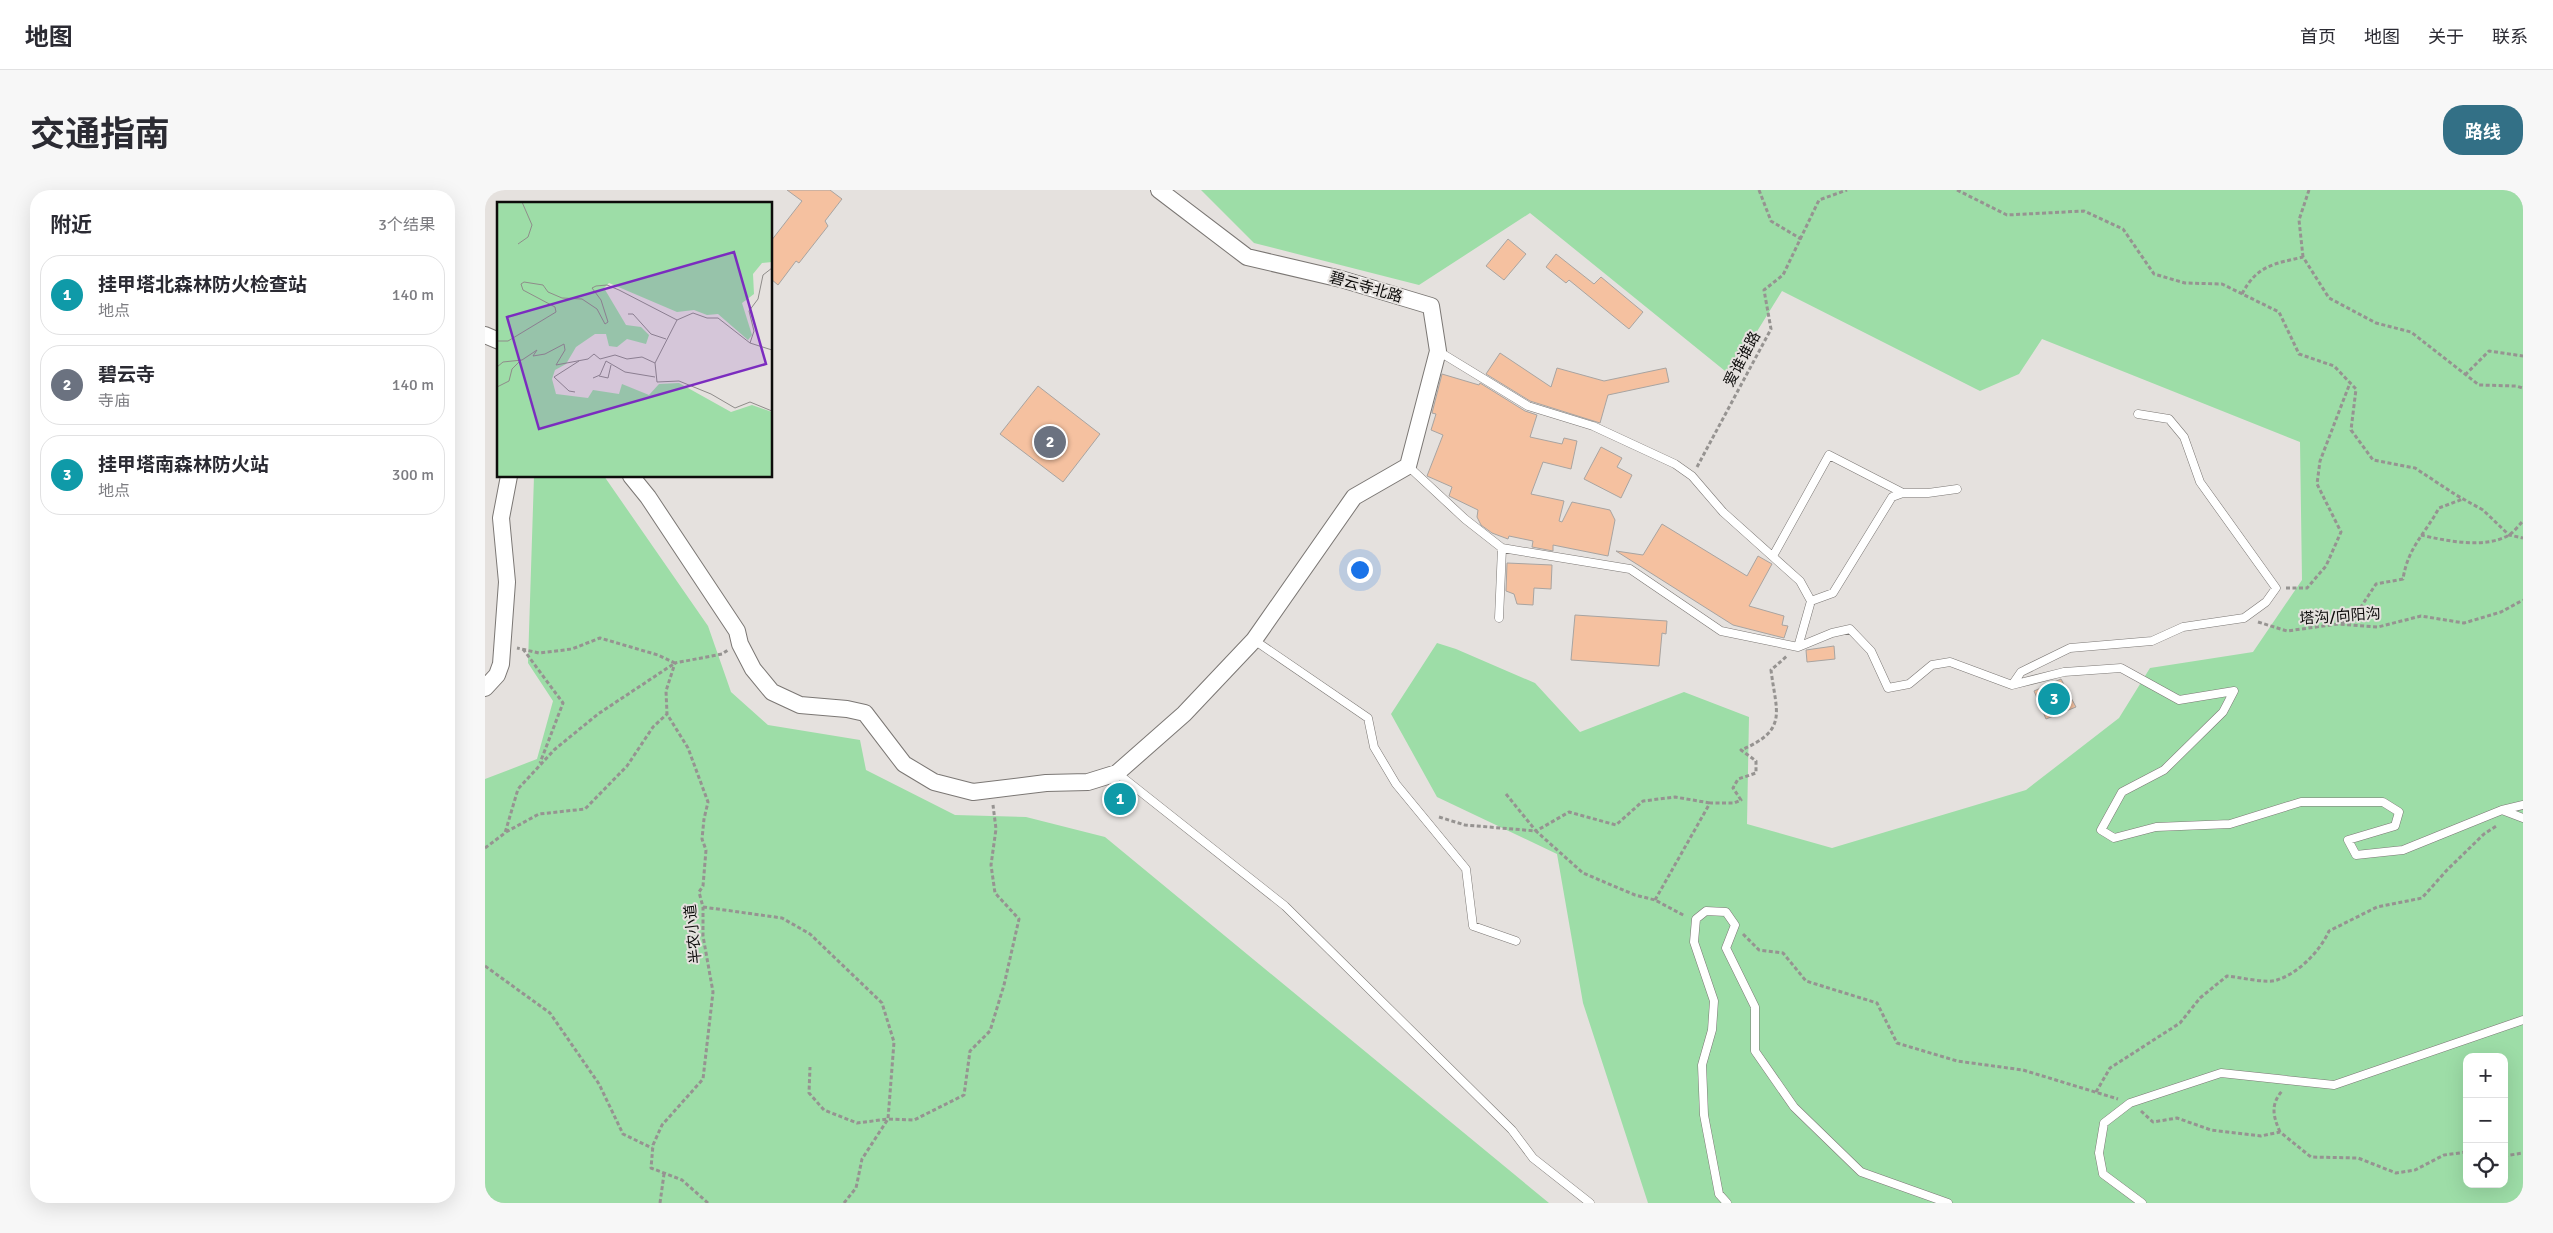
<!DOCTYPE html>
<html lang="zh">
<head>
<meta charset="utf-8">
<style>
  :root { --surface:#fff; --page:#f7f7f7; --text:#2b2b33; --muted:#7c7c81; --line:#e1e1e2; --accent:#337086 }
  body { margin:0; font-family:Signika,"Noto Sans SC",sans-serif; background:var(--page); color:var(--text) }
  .controls { position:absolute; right:15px; bottom:15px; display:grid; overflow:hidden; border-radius:10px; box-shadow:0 5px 20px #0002 }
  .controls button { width:45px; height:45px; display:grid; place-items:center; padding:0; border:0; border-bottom:1px solid var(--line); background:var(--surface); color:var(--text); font:25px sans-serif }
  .you { position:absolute; left:874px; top:379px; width:18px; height:18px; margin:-12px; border:4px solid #fff; border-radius:50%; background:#1a73e8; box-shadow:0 0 0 8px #1a73e833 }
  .badge { display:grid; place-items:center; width:32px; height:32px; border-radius:50%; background:var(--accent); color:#fff; font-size:16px; font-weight:700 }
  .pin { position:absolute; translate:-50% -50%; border:2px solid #fff; box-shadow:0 1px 5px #0006 }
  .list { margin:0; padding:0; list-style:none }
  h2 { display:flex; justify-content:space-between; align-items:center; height:65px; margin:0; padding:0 20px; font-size:21px }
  h2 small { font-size:16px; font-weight:400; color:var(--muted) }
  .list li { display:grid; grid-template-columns:32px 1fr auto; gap:15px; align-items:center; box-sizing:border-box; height:80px; margin:0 10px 10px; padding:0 10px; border:1px solid var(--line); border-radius:20px }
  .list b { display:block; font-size:19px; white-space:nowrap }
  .list p { margin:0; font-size:16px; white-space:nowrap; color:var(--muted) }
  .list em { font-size:16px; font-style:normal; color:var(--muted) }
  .icon { flex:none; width:28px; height:28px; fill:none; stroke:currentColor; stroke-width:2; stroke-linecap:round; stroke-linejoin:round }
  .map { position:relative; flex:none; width:2038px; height:1013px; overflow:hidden; border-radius:20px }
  header { display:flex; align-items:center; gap:30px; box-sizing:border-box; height:70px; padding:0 25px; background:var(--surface); border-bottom:1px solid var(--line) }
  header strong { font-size:24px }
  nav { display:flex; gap:28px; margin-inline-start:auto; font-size:18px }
  .intro { display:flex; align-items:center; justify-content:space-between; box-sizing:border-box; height:120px; padding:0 30px }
  h1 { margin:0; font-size:35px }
  .button { padding:12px 22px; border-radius:20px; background:var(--accent); color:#fff; font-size:18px; font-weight:700 }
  main { display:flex; gap:30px; padding:0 30px }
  aside { flex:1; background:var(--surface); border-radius:20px; box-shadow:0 5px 20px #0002 }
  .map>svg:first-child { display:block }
  .green { fill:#9ddda7; fill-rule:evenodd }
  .building { fill:#f5c1a0; stroke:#a8a4a1 }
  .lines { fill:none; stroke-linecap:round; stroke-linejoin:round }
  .service-casing { stroke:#7b7774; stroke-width:9 }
  .minor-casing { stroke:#7b7774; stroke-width:18 }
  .path { stroke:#969391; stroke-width:3; stroke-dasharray:4 2.5; stroke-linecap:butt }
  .service { stroke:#fff; stroke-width:8 }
  .minor { stroke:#fff; stroke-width:16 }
  .labels { text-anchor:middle; stroke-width:4; stroke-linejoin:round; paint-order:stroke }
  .street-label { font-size:15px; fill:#0d0c0b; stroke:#e5e1de }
  .inset-road { fill:none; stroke:#8f8c8a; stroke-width:1 }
  .view { fill:#7b2cbf; fill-opacity:0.15; stroke:#7b2cbf; stroke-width:2.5 }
  .inset-edge { fill:none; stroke:#0d0c0b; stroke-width:2.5 }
</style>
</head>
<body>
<header>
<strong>地图</strong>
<nav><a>首页</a><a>地图</a><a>关于</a><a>联系</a></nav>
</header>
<div class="intro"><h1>交通指南</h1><a class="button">路线</a></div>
<main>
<aside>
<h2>附近<small>3个结果</small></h2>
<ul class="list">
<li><span class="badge" style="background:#0f9aa8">1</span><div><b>挂甲塔北森林防火检查站</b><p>地点</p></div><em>140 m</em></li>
<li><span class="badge" style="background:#6b7280">2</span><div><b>碧云寺</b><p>寺庙</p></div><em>140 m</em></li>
<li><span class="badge" style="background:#0f9aa8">3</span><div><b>挂甲塔南森林防火站</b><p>地点</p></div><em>300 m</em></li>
</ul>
</aside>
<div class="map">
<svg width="2038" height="1013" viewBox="0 0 2038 1013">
  <rect width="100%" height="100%" fill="#e5e1de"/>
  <path class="green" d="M716,0H2038V1013H1163L1098,813L1072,664L952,607L906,524L952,453L971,459L1050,493L1095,542L1199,502L1264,527L1262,634L1347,658L1541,600L1634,528L1665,478L1768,462L1817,390L1815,252L1557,149L1534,184L1495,201L1297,101L1245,185L1045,23L934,95L769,53ZM1982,867H2019V994H1982Z
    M49,286H119L223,436L246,502L283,535L375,550L381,580L470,625L541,627L620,647L1064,1013H0V589L52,569L68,511L43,473Z"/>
  <path class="building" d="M302,0H345L357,9L340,31L343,36L314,73L311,71L293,95L286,89V51L317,11Z
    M1023,49L1041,64L1019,90L1001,76Z
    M1071,64L1109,94L1116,87L1158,122L1144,139L1084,90L1081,93L1061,77Z
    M1015,163L1066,197L1072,178L1119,191L1181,178L1184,192L1123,205L1115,233L1045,211L1001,184Z
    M957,184L994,195L995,193L1040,221L1052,225L1045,247L1077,254L1079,248L1092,251L1086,279L1058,272L1046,304L1079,311L1074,331L1077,332L1087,312L1125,320L1130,330L1123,366L1068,355V361L1047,357L1048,351L1024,346L1023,349L1007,343L996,335L992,327L993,320L964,306L967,297L942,286L958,245L946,240L951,224L947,223Z
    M553,196L615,244L578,292L515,244Z
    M1116,257L1137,268L1132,277L1147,285L1136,308L1099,289Z
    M1177,334L1262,386L1273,366L1287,374L1264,416L1299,426L1297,435L1303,436L1299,448L1248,435L1131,361L1158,365Z
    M1022,373L1067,375L1066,399L1049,398L1048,415L1032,414L1029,404L1021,401Z
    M1090,425L1182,431L1181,444L1177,443L1174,476L1086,470Z
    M1349,456L1350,469L1322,472L1321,460Z
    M1576,489L1591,517L1561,529L1549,501Z
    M630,594L652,613L641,625L618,605Z"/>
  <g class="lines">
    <defs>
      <path id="service" d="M953,161L1043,216L1108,236L1190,274L1207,286L1238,322L1315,391L1326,411
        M923,276L980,329L1017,358L1145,379L1236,441L1313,457L1347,443L1365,439L1386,461L1403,498L1424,494L1447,475L1465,472L1527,495L1579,482L1636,478L1694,510L1749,501L1738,522L1679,580L1637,602L1616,640L1629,648L1671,637L1745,634L1816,612H1898L1914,622L1910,636L1863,650L1871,665L1918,660L2017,620L2038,628
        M1288,366L1344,265L1418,303
        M1014,428L1017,358
        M769,450L883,528L889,557L911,594L981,679L988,736L1031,751
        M1313,457L1326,411L1348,403L1407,307L1418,303H1443L1472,299
        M1527,495L1536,482L1585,458L1667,451L1698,437L1759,428L1781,412L1791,398L1715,292L1699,247L1684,229L1653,224
        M632,583L800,716L1027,940L1048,968L1105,1013
        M2017,620L2038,615
        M1242,1013L1234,1004L1219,925L1217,875L1227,840L1229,811L1209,752L1211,729L1221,721L1241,722L1250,735L1241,758L1270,817V861L1309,917L1376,982L1463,1013
        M1657,1013L1618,984L1614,963L1619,933L1645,913L1736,883L1849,895L2038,830"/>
      <path id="minor" d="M0,145L14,151
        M146,286L163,307L252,441L255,454L268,479L287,502L315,515L362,519L380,523L419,574L449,592L488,602L561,593L603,592L632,583L699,524L769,450L869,307L923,276L953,161L946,116L856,89L762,67L674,0
        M0,498L12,485L16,474L22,392L16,328L24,286"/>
    </defs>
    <use href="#service" class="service-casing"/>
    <use href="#minor" class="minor-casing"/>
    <path class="path" d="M1274,0L1286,31L1316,49
      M1472,0L1522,25L1599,21L1638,39L1669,84L1700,93L1737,94L1794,122L1814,164L1849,176L1871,199L1866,240L1888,270L1930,278L1971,305L1998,320L2024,345L2038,348
      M1818,67L1814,30L1824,0
      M1757,104C1772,75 1789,74 1818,67L1844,108L1891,133L1926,142L1994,195L2031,196L2038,198
      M1980,185L2004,161L2038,166
      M1212,277L1286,139L1279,100L1298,85L1334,10L1362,0
      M1936,345C1961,351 2001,359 2024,345C2029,342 2034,335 2038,331
      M1801,398H1822L1841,376L1856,342L1832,294L1835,271L1865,193
      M1773,432L1802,441L1853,434L1893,437L1936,426L1979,433L2016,422L2038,410
      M1856,433L1868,429L1891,394L1918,389C1923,357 1940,344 1954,318L1978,309
      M38,459L78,513L55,573
      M1021,604L1051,641L1084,622L1131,635L1158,611L1190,607L1225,613
      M954,627L980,635L1051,641L1098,683L1150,705L1170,710L1200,726
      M21,642L54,624L100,619L142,576L168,537L182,524
      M0,658L20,643L33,599L69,560L113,524L190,473L173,465L115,448L87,459L54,463L32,458
      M1170,710L1225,613H1249L1256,610L1248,598L1253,589L1271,583V571L1256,560C1304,540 1291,522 1286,480L1302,466
      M218,717L297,728L325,744L397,813L409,852L403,929L372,933L339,920L324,903L325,877
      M1258,744L1274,760L1298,763L1321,791L1392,813L1412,853L1472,871L1538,880L1633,909
      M0,776L65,823L114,894L138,944L167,958
      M1611,902L1625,878L1695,833L1715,808L1742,786C1754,787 1782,794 1792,790C1814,783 1835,761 1844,741L1892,717L1937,708L1962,680L1999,644L2013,635
      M1656,921L1668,932L1692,928L1726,940L1776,946L1795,942L1826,967L1873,968L1911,983L1930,980L1959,965L1982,962
      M1795,942C1788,926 1785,914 1798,900
      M2019,966L2038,963
      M175,1013L179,984
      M223,1013L197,990L166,978L168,955L177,935L218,889L228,802L218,746V717L214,702L218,696L221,660L217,649L219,629L223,612L203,558L182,524L181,501L190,473L237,464L243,460
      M359,1013L371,998L377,969L403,929L429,930L479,905L485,861L505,841L519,795L534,729L510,703L506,675L511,639L508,615"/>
    <use href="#service" class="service"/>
    <use href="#minor" class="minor"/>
  </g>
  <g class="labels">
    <g class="street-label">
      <text transform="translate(881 97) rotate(16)" y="5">碧云寺北路</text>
      <text transform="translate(1257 169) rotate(-62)" y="5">爱谁谁路</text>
      <text transform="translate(1855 426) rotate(-4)" y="5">塔沟/向阳沟</text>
      <text transform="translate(208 744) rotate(-96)" y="5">半农小道</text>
    </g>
  </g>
  <g transform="translate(12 12)">
    <rect width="275" height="275" fill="#e5e1de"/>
    <path d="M0,0H275V60L265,61L256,72L257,92L245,101L255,133L251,138L221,112L210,113L197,108L180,110L112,81L107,86L129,123L144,125L152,133L149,142L130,137L120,145L112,144L109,132H98L79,145L69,162L58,168L55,177L59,192L91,196L96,188L122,192L125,182L152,193L162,182L182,181L234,210L255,203L275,210V275H0Z" fill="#9ddda7"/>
    <path class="inset-road" d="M21,42L31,35L35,23L25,0M131,112H136L154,132L169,137M0,139H11L59,110L58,105L26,88L24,82L27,80L46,83L51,90L65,96L85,97L100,107L108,122L111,120L104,98L95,86L99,84L110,83L122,88L180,118M253,141L257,129L252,109L261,97L266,73L275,66M109,159L128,170L158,175M158,161L180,118L196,111L210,116H221L253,141L275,148M158,161L160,180L182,179L214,192L238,206L253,200L275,209M0,165L6,160L25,158L40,148L36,154L48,152L67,142L68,148L59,163L91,157L97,152L103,157L118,153L130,157L145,155L158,161M102,174L111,176L114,163M96,176L103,173L109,159M0,185L12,179L15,167L24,158M78,190L72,189L57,175L82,159"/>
    <path class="view" d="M237,50L269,162L42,227L10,115Z"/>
    <rect width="275" height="275" class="inset-edge"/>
  </g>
</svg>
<div class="controls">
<button>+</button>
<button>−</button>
<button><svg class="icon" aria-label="locate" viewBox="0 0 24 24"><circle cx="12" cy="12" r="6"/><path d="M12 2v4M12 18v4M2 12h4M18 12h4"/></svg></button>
</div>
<div class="you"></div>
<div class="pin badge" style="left:635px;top:609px;background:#0f9aa8">1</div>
<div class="pin badge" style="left:565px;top:252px;background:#6b7280">2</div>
<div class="pin badge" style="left:1569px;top:509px;background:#0f9aa8">3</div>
</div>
</main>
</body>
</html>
